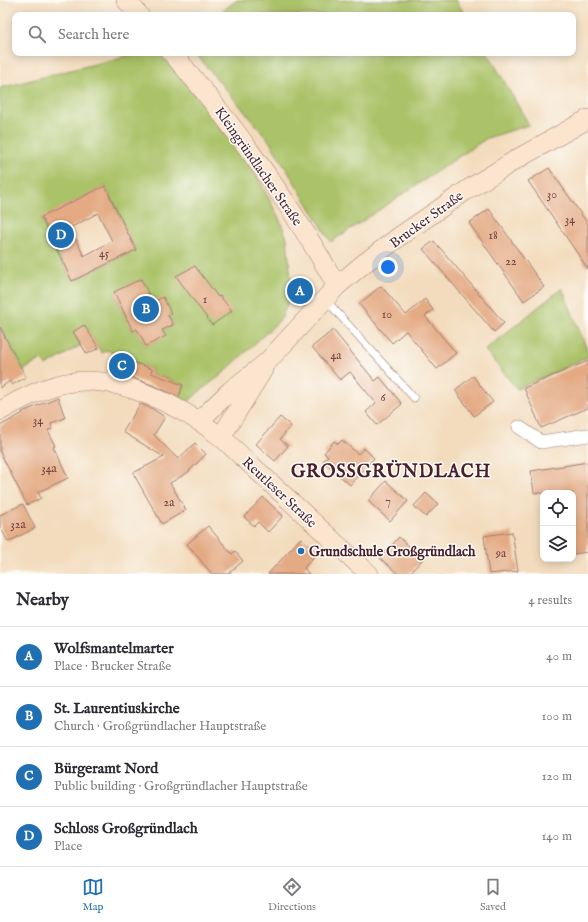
<!DOCTYPE html>
<html lang="en">
<head>
<meta charset="utf-8">
<style>
  :root { --surface:#fff; --page:#f2f2f3; --text:#2b2b33; --muted:#7c7c81; --line:#e1e1e2; --accent:#1f6fb2 }
  body { margin:0; font-family:"IM FELL English",serif; background:var(--page); color:var(--text) }
  .controls { position:absolute; right:12px; bottom:12px; display:grid; overflow:hidden; border-radius:8px; box-shadow:0 2px 10px #0003 }
  .controls button { width:36px; height:36px; display:grid; place-items:center; padding:0; border:0; border-bottom:1px solid var(--line); background:var(--surface); color:var(--text); font:20px sans-serif }
  .you { position:absolute; left:388px; top:267px; width:14px; height:14px; margin:-10px; border:3px solid #fff; border-radius:50%; background:#1a73e8; box-shadow:0 0 0 6px #1a73e833 }
  .badge { display:grid; place-items:center; width:26px; height:26px; border-radius:50%; background:var(--accent); color:#fff; font-size:13px; font-weight:700 }
  .pin { position:absolute; translate:-50% -50%; border:2px solid #fff; box-shadow:0 1px 4px #0006 }
  .list { margin:0; padding:0; list-style:none }
  h2 { display:flex; justify-content:space-between; align-items:center; height:52px; margin:0; padding:0 16px; font-size:17px }
  h2 small { font-size:13px; font-weight:400; color:var(--muted) }
  .list li { display:grid; grid-template-columns:26px 1fr auto; gap:12px; align-items:center; box-sizing:border-box; height:60px; padding:0 16px; border-top:1px solid var(--line) }
  .list b { display:block; font-size:15px; white-space:nowrap }
  .list p { margin:0; font-size:13px; white-space:nowrap; color:var(--muted) }
  .list em { font-size:13px; font-style:normal; color:var(--muted) }
  .icon { flex:none; width:22px; height:22px; fill:none; stroke:currentColor; stroke-width:2; stroke-linecap:round; stroke-linejoin:round }
  .map { position:relative; flex:none; width:588px; height:574px; overflow:hidden }
  .search { position:absolute; background:var(--surface); box-shadow:0 2px 10px #0003; left:12px; right:12px; top:12px; height:44px; display:flex; align-items:center; gap:10px; box-sizing:border-box; padding:0 14px; border-radius:8px; color:var(--muted); font-size:15px }
  .sheet { height:292px; background:var(--surface) }
  nav { display:flex; justify-content:space-around; align-items:center; box-sizing:border-box; height:56px; border-top:1px solid var(--line); background:var(--surface); font-size:11px; color:var(--muted) }
  nav a { display:grid; justify-items:center; gap:2px }
  nav .on { color:var(--accent) }
  .map>svg:first-child { display:block }
  .green { fill:#aac267; stroke:#7a7049; fill-rule:evenodd }
  .building { fill:#e4aa84; fill-rule:evenodd }
  .lines { fill:none; stroke-linecap:round; stroke-linejoin:round }
  .lane-casing { stroke:#9e7e74; stroke-width:8 }
  .street-casing { stroke:#9e7e74; stroke-width:14 }
  .secondary-casing { stroke:#9e7e74; stroke-width:20 }
  .lane { stroke:#fff; stroke-width:7 }
  .street { stroke:#fff; stroke-width:13 }
  .secondary { stroke:#fce5cf; stroke-width:19 }
  .poi-dot { fill:#1f6fb2; stroke:#fdfcf7; stroke-width:1.5 }
  .labels { text-anchor:middle; stroke-width:3; stroke-linejoin:round; paint-order:stroke }
  .number-label { font-size:12px; fill:#704241 }
  .street-label { font-size:14px; fill:#4a1f2b; stroke:#fdfcf7 }
  .poi-label { font-size:14px; font-weight:bold; fill:#4a1f2b; stroke:#fdfcf7; text-anchor:start }
  .district-label { font-size:18px; font-weight:bold; letter-spacing:1px; fill:#4a1f2b; stroke:#fdfcf7 }
</style>
</head>
<body>
<div class="map">
<svg width="588" height="574" viewBox="0 0 588 574">
  <rect width="100%" height="100%" fill="#fdfcf7"/>
  <filter id="ink" filterUnits="userSpaceOnUse"><feTurbulence type="fractalNoise" baseFrequency=".025" numOctaves="2"/><feDisplacementMap in="SourceGraphic" scale="8" xChannelSelector="R" yChannelSelector="G"/><feConvolveMatrix kernelMatrix="1 2 1 2 8 2 1 2 1" color-interpolation-filters="sRGB"/></filter>
  <filter id="wash" filterUnits="userSpaceOnUse"><feTurbulence type="fractalNoise" baseFrequency=".012" numOctaves="4" result="noise"/><feDisplacementMap in="SourceGraphic" scale="16" xChannelSelector="R" yChannelSelector="G"/><feGaussianBlur stdDeviation="0.9" result="paint"/><feColorMatrix in="noise" values="0 0 0 0 0 0 0 0 0 0 0 0 0 0 0 0 0 1.4 0 .05"/><feComposite in="paint" operator="in"/></filter>
  <g filter="url(#wash)">
    <rect width="100%" height="100%" fill="#f3dcbd"/>
    <path class="green" d="M237,0H456L465,15H217Z
      M138,53H159L194,93L242,155L259,180L278,216L287,238L292,292L281,319L220,376L200,391L188,402L179,398L183,385L151,373L152,369L117,356L107,350L102,353L84,326L73,332L81,345L46,366L42,359L22,371L0,327V88ZM105,186L136,250L72,281L41,218ZM141,279L153,302L171,313L168,315L173,325L163,330L165,336L146,346L137,329L133,331L114,293Z
      M195,53H488L529,125L487,138L331,242L268,139Z
      M562,288L588,352V357L517,389L485,350Z"/>
    <g id="blocks">
      <path class="building" d="M549,168L588,224V269L528,181Z
        M105,186L136,250L72,281L41,217ZM98,213L112,241L84,256L70,228Z
        M489,209L544,287L524,301L469,223Z
        M434,241L504,323L494,332L423,249Z
        M195,266L218,297L220,296L232,311L212,325L176,276Z
        M141,279L153,302L163,297L171,313L168,315L173,325L162,330L166,336L146,346L137,329L133,331L114,292Z
        M381,286L406,315L425,299L433,310L425,316L456,353L437,369L406,331L392,343L359,304Z
        M84,325L99,348L87,354L73,332Z
        M0,327L26,377L12,385L10,381L0,388Z
        M333,330L375,381L380,377L402,404L377,425L366,412L376,403L350,372L340,380L312,347Z
        M117,356L152,369L151,373L183,385L179,397L155,386L111,370Z
        M588,361V408L541,428L524,388Z
        M473,376L493,402L474,416L455,390Z
        M58,397L65,418L51,423L53,428L48,430L56,446L54,447L68,478L38,492L41,498L27,505L0,452V426L23,413L22,412Z
        M140,404L151,408L165,417L154,435L178,459L195,443L206,454L187,473L170,483L186,510L162,524L133,473L164,457L123,432Z
        M280,417L291,426L280,439L288,446L275,461L256,444Z
        M342,440L358,454L364,448L374,458L350,485L323,461L328,456L324,453L334,441L338,444Z
        M588,462V552L573,554V493H534L531,471Z
        M386,481L408,501L390,521L368,501Z
        M426,493L438,504L426,517L414,506Z
        M263,497L283,516L268,532L258,522L254,526L244,517Z
        M23,504L35,528L8,542L0,526V515Z
        M208,526L232,554L235,551L243,561L228,574H212L187,544Z
        M512,532L518,571L489,574L484,536Z
        M399,537L423,559L409,574H398L380,558Z
        M301,538L317,553L304,568L309,574H268Z"/>
    </g>
  </g>
  <g filter="url(#ink)">
    <use href="#blocks" fill-opacity="0" stroke="#9e7e74" stroke-width="1"/>
    <g class="lines">
      <defs>
        <path id="lane" d="M326,300L414,398"/>
        <path id="street" d="M519,427L541,442L588,435"/>
        <path id="secondary" d="M126,0L139,15
          M172,53C236,127 289,201 337,286
          M0,411C23,398 47,385 73,382C121,375 184,408 221,437L369,574
          M199,421L230,391L267,362L337,286L362,265L400,236L467,190L517,159L588,119
          M221,437L263,370"/>
      </defs>
      <use href="#lane" class="lane-casing"/>
      <use href="#street" class="street-casing"/>
      <use href="#secondary" class="secondary-casing"/>
      <use href="#lane" class="lane"/>
      <use href="#street" class="street"/>
      <use href="#secondary" class="secondary"/>
    </g>
  </g>
  <circle class="poi-dot" cx="301" cy="551" r="4"/>
  <g class="labels">
    <g class="number-label">
      <text x="552" y="198">30</text>
      <text x="570" y="223">34</text>
      <text x="493" y="239">18</text>
      <text x="104" y="257">45</text>
      <text x="511" y="265">22</text>
      <text x="205" y="303">1</text>
      <text x="387" y="318">10</text>
      <text x="336" y="359">4a</text>
      <text x="383" y="401">6</text>
      <text x="38" y="424">34</text>
      <text x="49" y="472">34a</text>
      <text x="388" y="505">7</text>
      <text x="169" y="506">2a</text>
      <text x="18" y="528">32a</text>
      <text x="501" y="557">9a</text>
    </g>
    <g class="street-label">
      <text transform="translate(259 166) rotate(55)" y="5">Kleingründlacher Straße</text>
      <text transform="translate(426 219) rotate(-36)" y="5">Brucker Straße</text>
      <text transform="translate(280 492) rotate(43)" y="5">Reutleser Straße</text>
    </g>
    <g class="poi-label">
      <text x="309" y="556">Grundschule Großgründlach</text>
    </g>
    <g class="district-label">
      <text x="391" y="477">GROSSGRÜNDLACH</text>
    </g>
  </g>
</svg>
<div class="controls">
<button><svg class="icon" aria-label="locate" viewBox="0 0 24 24"><circle cx="12" cy="12" r="6"/><path d="M12 2v4M12 18v4M2 12h4M18 12h4"/></svg></button>
<button><svg class="icon" aria-label="layers" viewBox="0 0 24 24"><path d="M12 4l9 5-9 5-9-5zM3 14l9 5 9-5"/></svg></button>
</div>
<div class="you"></div>
<div class="pin badge" style="left:300px;top:291px">A</div>
<div class="pin badge" style="left:146px;top:309px">B</div>
<div class="pin badge" style="left:122px;top:366px">C</div>
<div class="pin badge" style="left:61px;top:235px">D</div>
<div class="search"><svg class="icon" aria-label="search" viewBox="0 0 24 24"><circle cx="10" cy="10" r="6"/><path d="M15 15l6 6"/></svg>Search here</div>
</div>
<section class="sheet">
<h2>Nearby<small>4 results</small></h2>
<ul class="list">
<li><span class="badge">A</span><div><b>Wolfsmantelmarter</b><p>Place · Brucker Straße</p></div><em>40 m</em></li>
<li><span class="badge">B</span><div><b>St. Laurentiuskirche</b><p>Church · Großgründlacher Hauptstraße</p></div><em>100 m</em></li>
<li><span class="badge">C</span><div><b>Bürgeramt Nord</b><p>Public building · Großgründlacher Hauptstraße</p></div><em>120 m</em></li>
<li><span class="badge">D</span><div><b>Schloss Großgründlach</b><p>Place</p></div><em>140 m</em></li>
</ul>
</section>
<nav>
<a class="on"><svg class="icon" aria-label="map" viewBox="0 0 24 24"><path d="M3 6l6-2 6 2 6-2v14l-6 2-6-2-6 2zM9 4v14M15 6v14"/></svg>Map</a>
<a><svg class="icon" aria-label="directions" viewBox="0 0 24 24"><path d="M12 3l9 9-9 9-9-9zM9 14v-3h6M13 9l2 2-2 2"/></svg>Directions</a>
<a><svg class="icon" aria-label="saved" viewBox="0 0 24 24"><path d="M7 4h10v16l-5-4-5 4z"/></svg>Saved</a>
</nav>
</body>
</html>
